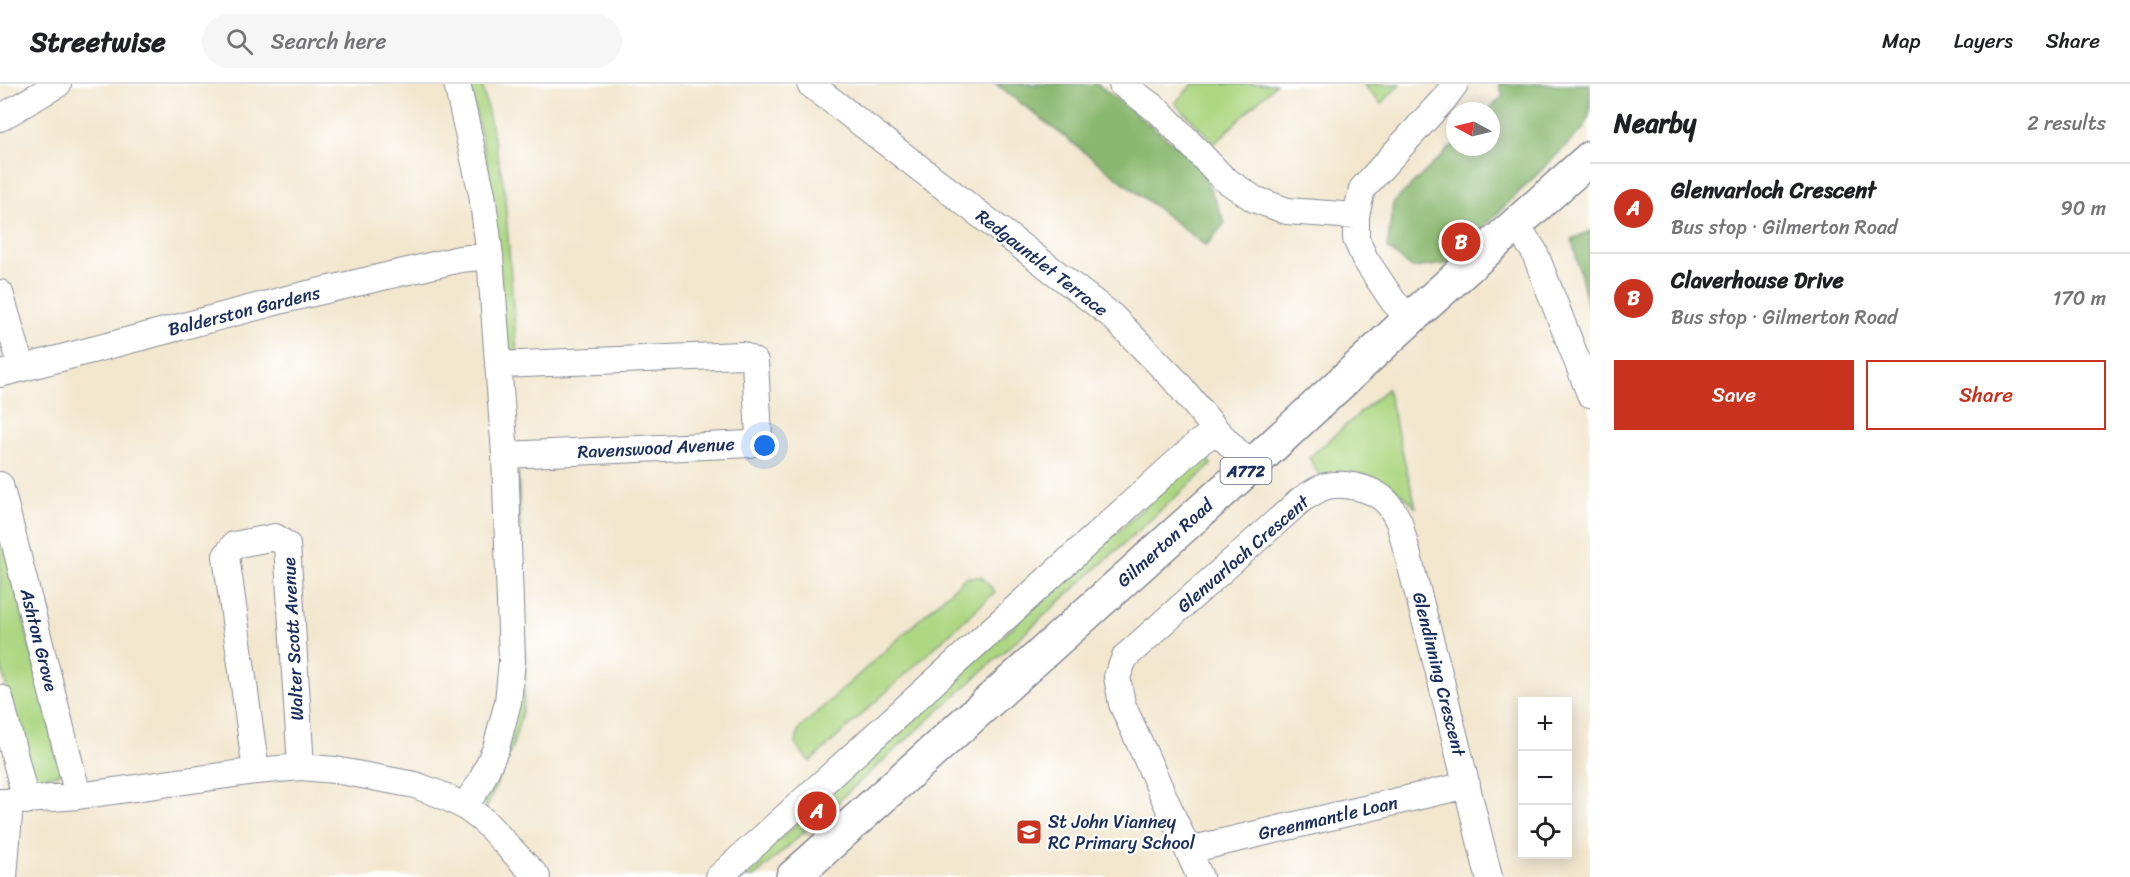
<!DOCTYPE html>
<html lang="en">
<head>
<meta charset="utf-8">
<style>
  :root { --surface:#fff; --page:#f6f6f6; --text:#202124; --muted:#757577; --line:#e0e0e0; --accent:#c8321e }
  body { margin:0; font-family:Sriracha,sans-serif; background:var(--page); color:var(--text) }
  .controls { position:absolute; right:18px; bottom:18px; display:grid; overflow:hidden; border-radius:0px; box-shadow:0 3px 15px #0003 }
  .controls button { width:54px; height:54px; display:grid; place-items:center; padding:0; border:0; border-bottom:2px solid var(--line); background:var(--surface); color:var(--text); font:30px sans-serif }
  .compass { position:absolute; left:1446px; top:18px; width:54px; height:54px; border-radius:50%; background:var(--surface); box-shadow:0 3px 15px #0003; rotate:277deg }
  .you { position:absolute; left:765px; top:362px; width:21px; height:21px; margin:-15px; border:4px solid #fff; border-radius:50%; background:#1a73e8; box-shadow:0 0 0 9px #1a73e833 }
  .badge { display:grid; place-items:center; width:39px; height:39px; border-radius:50%; background:var(--accent); color:#fff; font-size:20px; font-weight:700 }
  .pin { position:absolute; translate:-50% -50%; border:3px solid #fff; box-shadow:0 2px 6px #0006 }
  .list { margin:0; padding:0; list-style:none }
  h2 { display:flex; justify-content:space-between; align-items:center; height:78px; margin:0; padding:0 24px; font-size:26px }
  h2 small { font-size:20px; font-weight:400; color:var(--muted) }
  .list li { display:grid; grid-template-columns:39px 1fr auto; gap:18px; align-items:center; box-sizing:border-box; height:90px; padding:0 24px; border-top:2px solid var(--line) }
  .list b { display:block; font-size:22px; white-space:nowrap }
  .list p { margin:0; font-size:20px; white-space:nowrap; color:var(--muted) }
  .list em { font-size:20px; font-style:normal; color:var(--muted) }
  .actions { display:flex; gap:12px; padding:18px 24px }
  .actions a { flex:1; padding:14px 0; border:2px solid var(--accent); border-radius:0px; text-align:center; font-size:21px; color:var(--accent) }
  .actions .main { background:var(--accent); color:#fff }
  .icon { flex:none; width:33px; height:33px; fill:none; stroke:currentColor; stroke-width:2; stroke-linecap:round; stroke-linejoin:round }
  .map { position:relative; flex:none; width:1590px; height:793px; overflow:hidden }
  header { display:flex; align-items:center; gap:36px; box-sizing:border-box; height:84px; padding:0 30px; background:var(--surface); border-bottom:2px solid var(--line) }
  header strong { font-size:28px }
  nav { display:flex; gap:33px; margin-inline-start:auto; font-size:21px }
  .search { width:420px; height:54px; background:var(--page); display:flex; align-items:center; gap:15px; box-sizing:border-box; padding:0 21px; border-radius:33px; color:var(--muted); font-size:22px }
  main { display:flex }
  aside { flex:1; background:var(--surface) }
  .map>svg:first-child { display:block }
  .green { fill:#add782; stroke:#648370; stroke-width:1.5 }
  .forest { fill:#8ab870; stroke:#527467; stroke-width:1.5 }
  .lines { fill:none; stroke-linecap:round; stroke-linejoin:round }
  .minor-casing { stroke:#868a96; stroke-width:28 }
  .primary-casing { stroke:#868a96; stroke-width:36 }
  .minor { stroke:#fff; stroke-width:26 }
  .primary { stroke:#fff; stroke-width:33 }
  .labels { text-anchor:middle; stroke-width:4.5; stroke-linejoin:round; paint-order:stroke }
  .shield { fill:#fff; stroke:#5f6d8e; stroke-width:1.5 }
  .shield-label { font-size:16px; font-weight:bold; fill:#1b2f5e }
  .street-label { font-size:18px; fill:#1b2f5e; stroke:#fff }
  .poi-label { font-size:18px; fill:#1b2f5e; stroke:#fff; text-anchor:start }
</style>
</head>
<body>
<header>
<strong>Streetwise</strong>
<div class="search"><svg class="icon" aria-label="search" viewBox="0 0 24 24"><circle cx="10" cy="10" r="6"/><path d="M15 15l6 6"/></svg>Search here</div>
<nav><a>Map</a><a>Layers</a><a>Share</a></nav>
</header>
<main>
<div class="map">
<svg width="1590" height="793" viewBox="0 0 1590 793">
  <rect width="100%" height="100%" fill="#fff"/>
  <filter id="ink" filterUnits="userSpaceOnUse"><feTurbulence type="fractalNoise" baseFrequency=".0167" numOctaves="2"/><feDisplacementMap in="SourceGraphic" scale="12" xChannelSelector="R" yChannelSelector="G"/><feConvolveMatrix kernelMatrix="1 2 1 2 8 2 1 2 1" color-interpolation-filters="sRGB"/></filter>
  <filter id="wash" filterUnits="userSpaceOnUse"><feTurbulence type="fractalNoise" baseFrequency=".008" numOctaves="4" result="noise"/><feDisplacementMap in="SourceGraphic" scale="24" xChannelSelector="R" yChannelSelector="G"/><feGaussianBlur stdDeviation="1.35" result="paint"/><feColorMatrix in="noise" values="0 0 0 0 0 0 0 0 0 0 0 0 0 0 0 0 0 1.4 0 .05"/><feComposite in="paint" operator="in"/></filter>
  <g filter="url(#wash)">
    <rect width="100%" height="100%" fill="#f2e6cd"/>
    <path class="green" d="M470,0H482L504,102L517,270L506,272L492,107Z
      M1193,0H1276L1215,59L1175,19Z
      M1363,0H1400L1381,20Z
      M1387,305L1416,424C1388,392 1360,384 1319,391L1309,374Z
      M1205,368L1211,381L754,793H738Z
      M518,386L526,579L523,624L512,664L486,725L482,711L505,660Z
      M0,441L61,689L30,696L0,577Z
      M966,493H982L995,508L810,678L796,661L798,646Z"/>
    <path class="forest" d="M996,0H1097L1198,78L1225,139L1206,162Z
      M1499,0H1590V29L1584,44L1446,180L1412,184L1387,164L1393,119L1455,59V63H1491V27H1487L1503,12Z
      M1590,147V230L1572,155Z"/>
  </g>
  <g filter="url(#ink)">
    <g class="lines">
      <defs>
        <path id="minor" d="M457,0L482,110L490,172L505,371L512,577L508,618L496,664L480,700L464,722
          M810,0L1112,232L1174,295L1217,347L1251,382
          M1122,0L1160,28L1223,94L1254,115L1287,127L1356,132
          M0,34L58,0
          M1516,141L1534,167L1590,310
          M0,209L22,284
          M1410,235L1393,217L1365,175L1356,155V132L1362,105L1444,15L1455,0
          M498,281L742,271L755,278L759,352L750,360L505,371
          M0,290L287,215L460,175L490,172
          M0,401L78,712
          M0,614L26,717
          M256,687L226,472L234,461L275,453L287,461L301,683
          M0,718L78,712L256,687L301,683L335,686L415,701L439,710L464,722L484,737L537,793
          M1189,766L1467,701
          M4,793L10,718
          M719,793L1198,359L1217,347
          M1200,793L1122,620L1117,593L1125,573L1302,415C1310,411 1318,404 1327,402C1347,398 1377,405 1389,421C1393,426 1396,432 1399,438L1437,581L1489,793"/>
        <path id="primary" d="M793,793L1251,382L1410,235L1590,74"/>
      </defs>
      <use href="#minor" class="minor-casing"/>
      <use href="#primary" class="primary-casing"/>
      <use href="#minor" class="minor"/>
      <use href="#primary" class="primary"/>
    </g>
  </g>
  <defs>
    <symbol id="school-square" viewBox="-11 -11 22 22"><rect x="-9" y="-9" width="18" height="18" rx="4" fill="#c8321e" stroke="#fff"/><path d="M0-5L7-2L0 1L-7-2ZM-4 1L0 2.5L4 1V4Q0 6-4 4Z" fill="#fff"/></symbol>
  </defs>
  <g fill-rule="evenodd">
    <use href="#school-square" x="1014" y="733" width="30" height="30"/>
  </g>
  <g class="labels">
    <rect class="shield" x="1220.5" y="374" width="51" height="26" rx="4.5"/>
    <g class="shield-label">
      <text x="1246" y="393">A772</text>
    </g>
    <g class="street-label">
      <text transform="translate(1042 179) rotate(38)" y="6">Redgauntlet Terrace</text>
      <text transform="translate(244 227) rotate(-14)" y="6">Balderston Gardens</text>
      <text transform="translate(656 364) rotate(-3)" y="6">Ravenswood Avenue</text>
      <text transform="translate(1165 459) rotate(-42)" y="6">Gilmerton Road</text>
      <text transform="translate(1243 470) rotate(-41)" y="6">Glenvarloch Crescent</text>
      <text transform="translate(293 555) rotate(-93)" y="6">Walter Scott Avenue</text>
      <text transform="translate(39 556) rotate(76)" y="6">Ashton Grove</text>
      <text transform="translate(1439 590) rotate(76)" y="6">Glendinning Crescent</text>
      <text transform="translate(1328 734) rotate(-13)" y="6">Greenmantle Loan</text>
    </g>
    <g class="poi-label">
      <text x="1048" y="744">St John Vianney<tspan x="1048" dy="21">RC Primary School</tspan></text>
    </g>
  </g>
</svg>
<div class="controls">
<button>+</button>
<button>−</button>
<button><svg class="icon" aria-label="locate" viewBox="0 0 24 24"><circle cx="12" cy="12" r="6"/><path d="M12 2v4M12 18v4M2 12h4M18 12h4"/></svg></button>
</div>
<svg class="compass" viewBox="-18 -18 36 36"><path d="M0-13l5 13h-10z" fill="#e53935"/><path d="M0 13l5-13h-10z" fill="#757577"/></svg>
<div class="you"></div>
<div class="pin badge" style="left:817px;top:727px">A</div>
<div class="pin badge" style="left:1461px;top:158px">B</div>
</div>
<aside>
<h2>Nearby<small>2 results</small></h2>
<ul class="list">
<li><span class="badge">A</span><div><b>Glenvarloch Crescent</b><p>Bus stop · Gilmerton Road</p></div><em>90 m</em></li>
<li><span class="badge">B</span><div><b>Claverhouse Drive</b><p>Bus stop · Gilmerton Road</p></div><em>170 m</em></li>
</ul>
<div class="actions"><a class="main">Save</a><a>Share</a></div>
</aside>
</main>
</body>
</html>
